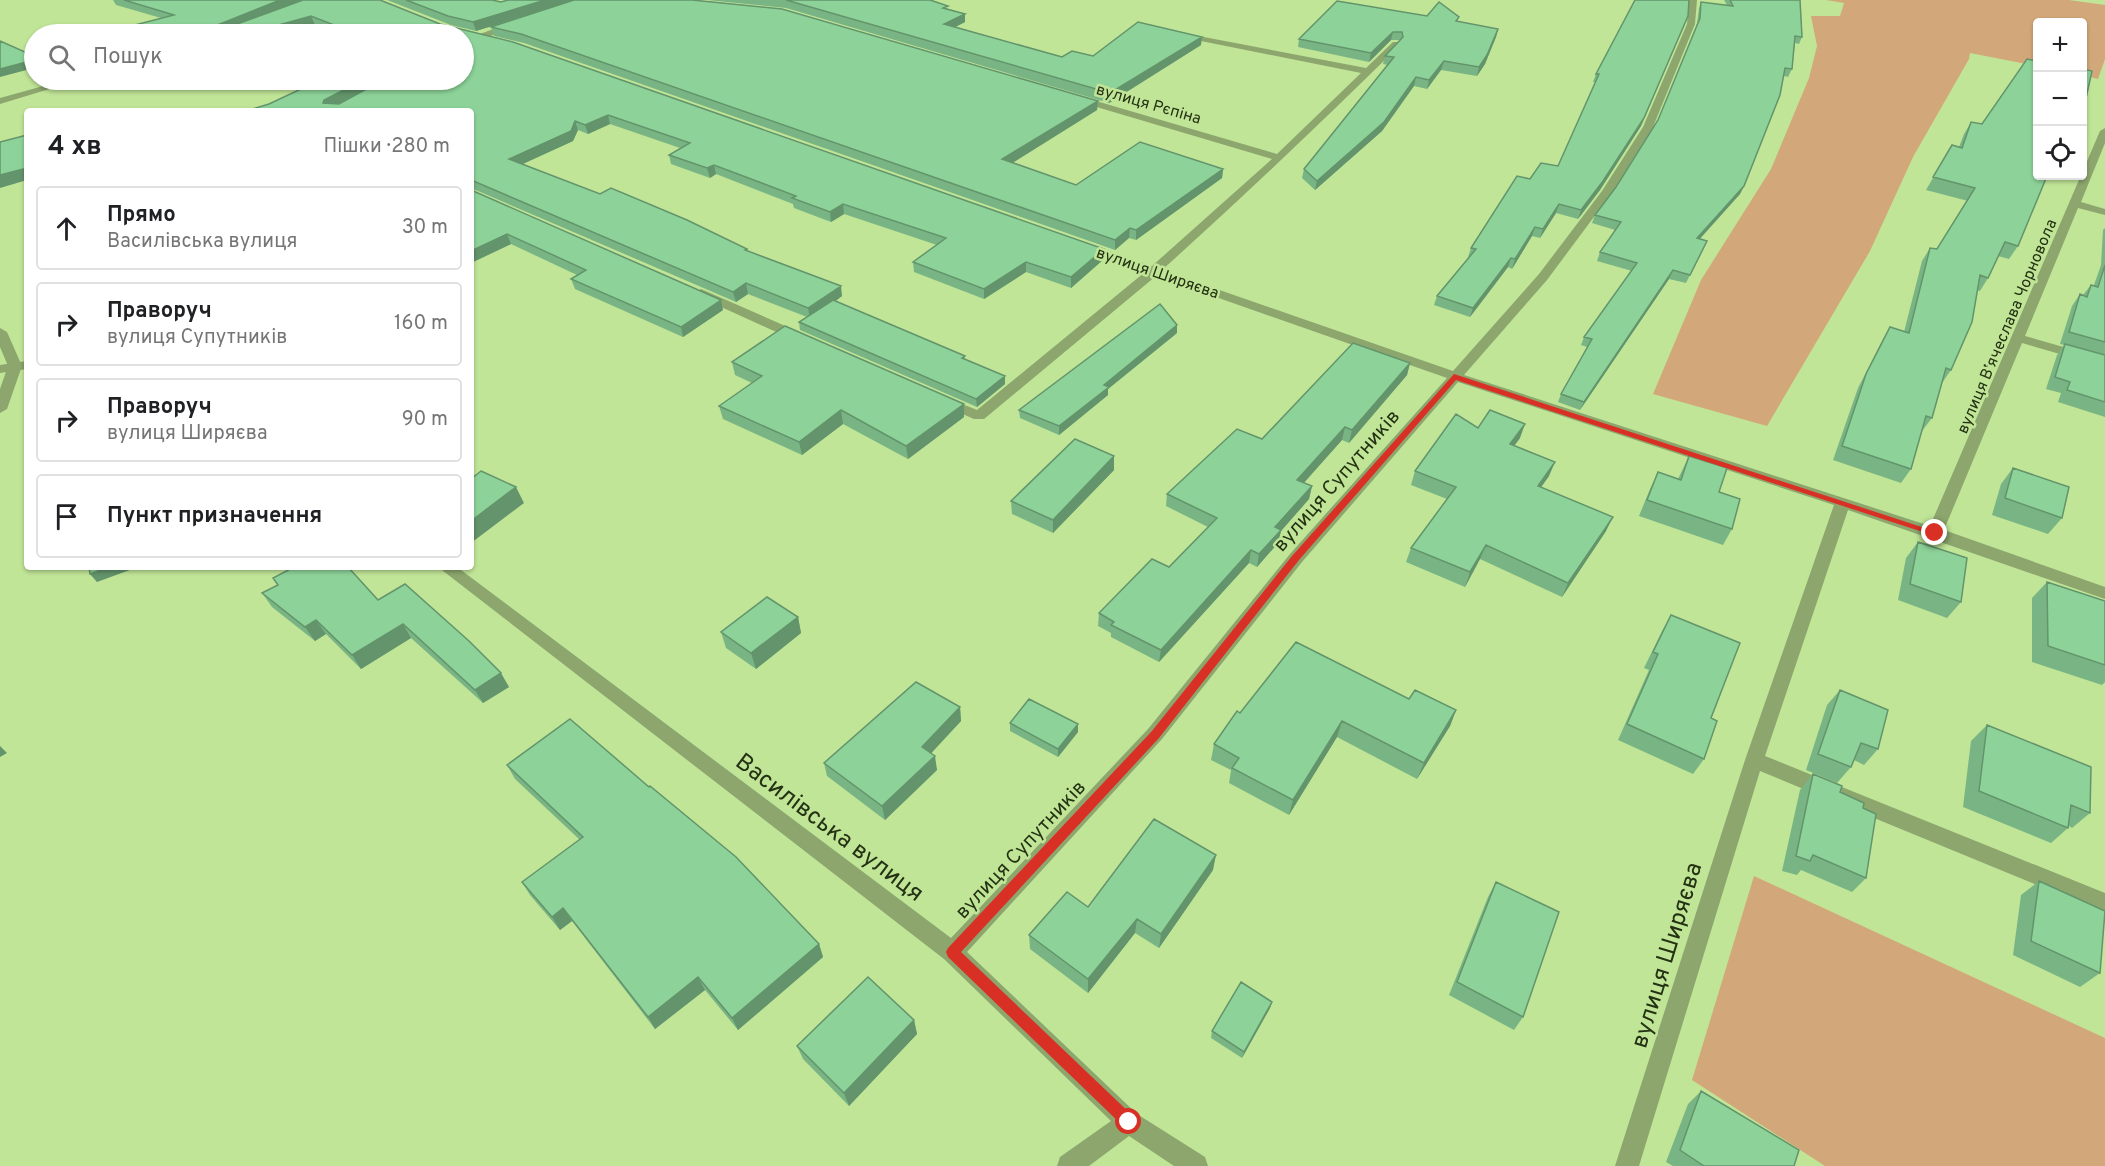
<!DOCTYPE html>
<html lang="uk">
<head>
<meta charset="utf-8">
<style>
  :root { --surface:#fff; --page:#f6f6f6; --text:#202124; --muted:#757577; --line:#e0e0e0 }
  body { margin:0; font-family:Overpass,sans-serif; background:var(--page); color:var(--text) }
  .controls { position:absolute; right:18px; top:18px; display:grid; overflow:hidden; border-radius:6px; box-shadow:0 2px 4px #0004 }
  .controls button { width:54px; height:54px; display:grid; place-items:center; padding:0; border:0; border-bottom:2px solid var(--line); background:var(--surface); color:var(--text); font:30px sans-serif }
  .stop { position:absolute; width:18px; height:18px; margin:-14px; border:4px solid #d93025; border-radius:50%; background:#fff }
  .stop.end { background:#d93025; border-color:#fff; box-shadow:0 2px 6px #0008 }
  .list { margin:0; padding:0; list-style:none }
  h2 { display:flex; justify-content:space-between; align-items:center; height:78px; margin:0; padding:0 24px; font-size:26px }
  h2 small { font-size:20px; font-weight:400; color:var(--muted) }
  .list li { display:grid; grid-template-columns:39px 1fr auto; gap:18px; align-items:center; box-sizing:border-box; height:84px; margin:0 12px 12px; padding:0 12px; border:2px solid var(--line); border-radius:6px }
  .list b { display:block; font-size:22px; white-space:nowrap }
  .list p { margin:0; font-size:20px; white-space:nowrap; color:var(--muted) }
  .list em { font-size:20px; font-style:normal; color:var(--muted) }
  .icon { flex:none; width:33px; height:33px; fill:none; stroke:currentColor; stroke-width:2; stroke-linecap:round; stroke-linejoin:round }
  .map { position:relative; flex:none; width:2105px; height:1166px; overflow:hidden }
  .search { position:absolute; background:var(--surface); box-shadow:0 2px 4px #0004; left:24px; top:24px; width:450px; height:66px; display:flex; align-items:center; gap:15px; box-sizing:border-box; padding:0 21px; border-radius:33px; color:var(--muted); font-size:22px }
  .panel { position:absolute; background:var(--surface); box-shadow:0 2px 4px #0004; left:24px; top:108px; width:450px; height:462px; border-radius:6px }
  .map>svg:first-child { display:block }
  .green { fill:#d2a87a }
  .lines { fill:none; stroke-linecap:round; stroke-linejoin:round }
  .minor { fill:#8ca66e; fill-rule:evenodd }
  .tertiary { fill:#8ca66e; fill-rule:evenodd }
  .wall { fill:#79b584 }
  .shaded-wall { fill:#63946b }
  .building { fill:#8dd399; stroke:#63946b; stroke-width:1.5 }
  .route { fill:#d93025 }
  .labels { text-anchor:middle; stroke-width:5; stroke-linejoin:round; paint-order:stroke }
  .far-street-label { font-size:16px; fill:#243213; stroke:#c0e597 }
  .street-label { font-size:20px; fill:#243213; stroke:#c0e597 }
  .near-street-label { font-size:24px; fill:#243213; stroke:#c0e597 }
</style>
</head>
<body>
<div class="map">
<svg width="2105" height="1166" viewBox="0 0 2105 1166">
  <rect width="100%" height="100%" fill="#c0e597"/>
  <path class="green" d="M1826,0H2069L2105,5V59L2098,79L2083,75L2082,22H2038L2037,66L1970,53L1969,59L1913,157L1870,251L1767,426L1653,394L1701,280L1771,169L1809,78L1817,46L1811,16H1840L1844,3Z
    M1754,876L2105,1038V1166H1825L1692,1080Z"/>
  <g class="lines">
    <path class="minor" d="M1689,0H1697L1695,24L1653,127L1611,194L1547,280L1464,375L1930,526L2100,131L2105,128V143L2081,202L2105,209V215L2078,208L2025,336L2105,359V367L2022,343L1944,530L2105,587V599L1848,510L1765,756L2105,893V913L1760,771L1639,1166H1615L1745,760L1834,505L1458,382L1302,562L1162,739L967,952L1137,1114L1205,1157L1208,1166H1174L1129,1136L1089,1166H1057L1060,1157L1111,1121L944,959L438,567H457L951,938L1148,729L1290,554L1447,378L1156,276L984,419H974L940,404L938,401L945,397L977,410L1145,272L1081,250V244H1089L1152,266L1272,159L1073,100V96H1079L1277,154L1361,73L1191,39L1188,38V34L1366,68L1393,42H1399V46C1323,121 1243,197 1162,270L1453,371L1539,274L1602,191L1643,127L1687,24Z
      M512,22L516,25L515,27L464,46V40Z
      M65,80H79L0,104V98Z
      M701,289L806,335L808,338L806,341H796L697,296L695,293Z
      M27,361V369L0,373V365Z"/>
    <path class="tertiary" d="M0,328L7,332L22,366L7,409L0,413V389L8,366L0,347Z"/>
  </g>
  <path class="wall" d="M113,0H380L440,24L1104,249V259L1071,288L1026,272L984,299L914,272L913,262L937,245L844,214L831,222L794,208L793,204L716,174L710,178L671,164L669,155L680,148L610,124L588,134L578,130L573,141L522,164L600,194L747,249L748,251L842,296L836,301L965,356V360L1005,376V384L977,407L800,330L799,322L807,317L748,294L736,302L471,188V111L464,80V34H339L315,25L281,34H100L161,18L116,5Z
    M387,0H492L501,2L508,0H692L782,9L1098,101L1097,110L1012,163L1076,185L1140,142L1223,169L1222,178L1136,240L1129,238L1115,250L524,43L494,36L491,27L569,2L476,31L451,25Z
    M707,0H930L948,9L965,22L955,27L1062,57L1093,56L1201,45L1109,103L786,8Z
    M1724,0H1800L1802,37L1799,44L1795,43L1792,69L1788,77L1784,76L1744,186L1740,194L1700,239L1707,241L1686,283L1669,279L1580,410L1558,402L1561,394L1587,347L1581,345L1584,337L1632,271L1597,261L1600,252L1615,230L1592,223L1595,215L1616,187L1658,120L1697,24L1699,8L1701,2L1727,5Z
    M1458,22L1498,29L1496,37L1485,64L1477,76L1441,70L1427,89L1414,86L1382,131L1315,190L1302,178L1304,169L1388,65L1383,64L1385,56L1400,40H1391L1369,62L1298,47L1299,39Z
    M1685,23L1641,126L1600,190L1578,219L1556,213L1540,238L1532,236L1512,269L1508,267L1470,317L1434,305L1437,296L1469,257H1468L1471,248L1530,179L1558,166L1596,82H1593L1596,74Z
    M1971,122L2018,246L2009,259L1998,256L1988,278L1980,291L1977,290L1951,370L1942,383L1932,418L1922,431L1911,469L1901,483L1833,460L1858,388L1882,341L1890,327L1904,332L1922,261L1930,248L1937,249L1968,201L1926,190L1952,145L1959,147L1964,134Z
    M471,190L723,310L683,337L575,289L571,279L577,275L511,244L471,263Z
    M2105,228V417L2058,402L2061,393L2046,389L2057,355L2064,345L2060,344L2072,306L2080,294L2083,295L2091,285H2094L2101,265L2103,230Z
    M1177,333L1108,389V395L1059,435L1020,418L1019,410Z
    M732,362L964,404V417L908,459L843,424L802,455L723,419L719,406L752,383L735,375Z
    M1410,363L1407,375L1349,443L1342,440L1303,483L1312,486L1309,499L1281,531L1278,543L1257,567L1249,563L1159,662L1111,637V633L1098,626L1099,613L1169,567L1208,527L1166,506L1167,494L1262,439Z
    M1478,428L1520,438L1514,446L1549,476L1541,487L1606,531L1562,597L1480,559L1465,587L1406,562L1411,548L1447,499L1411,485L1415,471Z
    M1114,456V470L1053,533L1012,514L1011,501Z
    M1689,456L1719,492L1732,529L1723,545L1639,516L1650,489L1658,472L1678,479Z
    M2013,468L2062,518L2048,534L1992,515L2001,484Z
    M1918,542L1961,602L1947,618L1898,600L1906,558Z
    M273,578L378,600L509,687L483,703L411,638L361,669L326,634L315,641L272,607L262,593L278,585Z
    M2047,582L2105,601V682L2102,685L2032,662V598Z
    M1671,615L1711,718L1704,759L1693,774L1618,740L1649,670L1644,668L1662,631Z
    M798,617L801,633L756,669L726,648L721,632Z
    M1840,690L1878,749L1864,765L1854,760L1851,767L1837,783L1806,770L1827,705Z
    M1409,699L1456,710L1450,726L1417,779L1337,737L1289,815L1229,783L1231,770L1211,760L1214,744L1240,713Z
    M960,707L961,721L931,753L937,770L885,820L827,776L824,763Z
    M1010,723L1078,732L1058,757L1010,731Z
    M1987,725L2090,813L2072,828L2069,826L2068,828L2051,843L1963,807L1971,741Z
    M507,765L819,944L823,957L738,1030L705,990L655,1029L572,921L560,930L530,895L522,882L580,840L515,779Z
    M1813,774L1840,792L1863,808L1866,878L1852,892L1801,870L1797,875L1782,871L1800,790Z
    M1213,870L1159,948L1135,933L1088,993L1030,949L1029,935L1088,907Z
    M2039,881L2100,973L2080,987L2013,955L2021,895Z
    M1496,882L1523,1017L1514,1030L1449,995L1488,897Z
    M1272,1002L1270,1008L1242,1058L1211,1038L1212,1031Z
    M914,1020L917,1034L849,1106L803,1059L797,1046Z
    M1701,1091L1794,1166H1673L1666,1162L1688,1104Z"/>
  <path class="shaded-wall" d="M280,0H305L220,34L215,26Z
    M545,0H574L476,31L473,22Z
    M965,14V22L944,33V24Z
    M311,16L315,25L281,34H246Z
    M1685,23L1641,126L1600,190L1578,219L1581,210Z
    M1498,29L1496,37L1485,64L1477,76L1479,67Z
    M1393,32L1391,40L1369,62L1371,53Z
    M1202,37L1201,45L1109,103L1110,93Z
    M34,60V68L0,77V69Z
    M1444,61L1441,70L1427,89L1429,80Z
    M1416,77L1414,86L1382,131L1315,190L1317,181Z
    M111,80H121L113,82Z
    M363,80H385L328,109L323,103L324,100Z
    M1098,101L1097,110L1003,169L1002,159Z
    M608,115L610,124L588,134L585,125Z
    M575,121L578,130L573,141L512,169L509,159Z
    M714,165L716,174L710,178L707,168Z
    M27,168V180L0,188V175Z
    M1223,169L1222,178L1136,240V230Z
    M1744,186L1740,194L1693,246L1697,238Z
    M843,204L844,214L831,222L830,212Z
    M1559,204L1556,213L1540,238L1543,229Z
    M1535,227L1532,236L1512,269L1515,259Z
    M1130,228L1129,238L1115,250V240Z
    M507,234L511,244L471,263V251Z
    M1104,249V259L1071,288V277Z
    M1511,258L1508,267L1470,317L1473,308Z
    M1026,262V272L984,299V289Z
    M1673,270L1669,279L1580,410L1584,402Z
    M746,283L748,294L736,302L733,292Z
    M841,286L842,296L810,319L808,308Z
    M721,300L723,310L683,337L681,327Z
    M1177,325V333L1108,389V395L1059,435V426L1104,385Z
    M1410,363L1407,375L1349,443L1352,430Z
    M1005,376V384L977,407L976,399Z
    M964,404V417L908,459L906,446Z
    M841,410L843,424L802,455L799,442Z
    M1525,424L1520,438L1505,458L1510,444Z
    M1345,427L1342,440L1295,493L1297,480Z
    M1114,456V470L1053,533V520Z
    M1555,462L1549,476L1532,500L1538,486Z
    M1312,486L1309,499L1281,531L1278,543L1257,567L1259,554L1275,527Z
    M516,487L524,503L471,543V521Z
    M1613,517L1606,531L1562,597L1568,583Z
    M1486,545L1480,559L1465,587L1470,572Z
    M1251,550L1249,563L1159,662L1161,650Z
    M109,567H138L97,582L90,574Z
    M798,617L801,633L756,669L751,653Z
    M316,620L326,634L315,641L305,627Z
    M403,624L411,638L361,669L352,655Z
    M501,673L509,687L483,703L475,690Z
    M960,707L961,721L924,761L922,747Z
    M1456,710L1450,726L1417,779L1424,763Z
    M1342,721L1337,737L1289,815L1293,800Z
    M1078,724V732L1058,757V749Z
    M0,746L7,753L0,757Z
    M935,756L937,770L885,820L882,806Z
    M1216,855L1213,870L1159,948L1161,934Z
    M563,908L572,921L560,930L552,917Z
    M1137,919L1135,933L1088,993V979Z
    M819,944L823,957L738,1030L732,1018Z
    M698,977L705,990L655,1029L648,1017Z
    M1272,1002L1270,1008L1242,1058L1244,1052Z
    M914,1020L917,1034L849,1106L844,1093Z"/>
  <path class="building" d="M124,0H280L215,26L229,27L303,0H380L440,24L513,42L1104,249L1071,277L1026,262L984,289L913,262L946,238L843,204L830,212L792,198L796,196L714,165L707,168L669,155L690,143L608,115L585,125L575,121L571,131L509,159L600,194L611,188L687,220L747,249L745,250L841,286L808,308L746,283L733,292L471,180V111H246L269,104L320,80H363L324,100L323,103L339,104L383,80H464V34H357L311,16L246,34H100L174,15Z
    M406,0H492L501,2L508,0H545L473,22L448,16Z
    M574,0H692L782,9L1098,101L1002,159L1076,185L1140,142L1223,169L1136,230L1130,228L1115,240L521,34L491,27Z
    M786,0H930L948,6L943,8L965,14L944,24L1062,57L1072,51L1093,56L1138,22L1202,37L1110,93Z
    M1635,0H1689L1688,16L1644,118L1603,181L1581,210L1559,204L1543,229L1535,227L1515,259L1511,258L1473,308L1437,296L1476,249L1471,248L1517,176L1530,179L1541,163L1558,166L1599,74H1596Z
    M1730,0H1800L1802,37L1795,36L1792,69L1785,68L1780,95L1744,186L1697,238L1707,241L1690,275L1673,270L1584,402L1561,394L1592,339L1584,337L1637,263L1600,252L1621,222L1595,215L1616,187L1658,120L1700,18L1701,2L1733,6Z
    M1337,1L1427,16L1439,2L1459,17L1456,21L1498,29L1487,55L1479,67L1444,61L1429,80L1416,77L1384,122L1317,181L1304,169L1394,57L1385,56L1403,37L1402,32H1393L1371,53L1299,39Z
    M0,41L34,56V60L0,69Z
    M2027,59L2037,61V176H2047L2018,246L2005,242L1988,278L1980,275L1972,322L1951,370L1946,368L1932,418L1926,416L1911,469L1842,446L1866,374L1890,327L1909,333L1930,248L1937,249L1975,188L1933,177L1952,145L1962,148L1971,122L1982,124Z
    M2082,69L2092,71L2082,116Z
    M27,135V168L0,175V142Z
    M471,190L721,300L681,327L571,279L586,270L507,234L471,251Z
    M2105,265V342L2069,332L2080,294L2087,297L2091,285L2098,287Z
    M833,300L965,356L962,358L1005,376L976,399L799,322Z
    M1160,304L1177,325L1104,385L1109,387L1059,426L1019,410Z
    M785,326L964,404L906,446L841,410L799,442L719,406L762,376L732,362Z
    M1353,343L1410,363L1352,430L1345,427L1297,480L1312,486L1275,527L1281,530L1259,554L1251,550L1161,650L1111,625L1114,622L1099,613L1152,559L1169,567L1217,518L1167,494L1237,429L1262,439Z
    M2065,344L2105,355V402L2067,390L2070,382L2055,377Z
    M1490,410L1525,424L1510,444L1555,462L1538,486L1613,517L1568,583L1486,545L1470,572L1411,548L1456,487L1415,471L1456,414L1478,428Z
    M1075,439L1114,456L1053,520L1011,501Z
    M1689,456L1727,468L1719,492L1740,499L1732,529L1647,500L1658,472L1681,480Z
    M2013,468L2069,487L2062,518L2005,498Z
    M481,471L516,487L471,521V479Z
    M1918,542L1967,558L1961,602L1910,584Z
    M89,567H109L90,574Z
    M294,567H348L378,600L405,584L469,641L501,673L475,690L403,624L352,655L316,620L305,627L262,593L278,585L273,578Z
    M2047,582L2105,601V665L2048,646Z
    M767,597L798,617L751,653L721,632Z
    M1671,615L1740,643L1711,718L1717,721L1704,759L1627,724L1658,654L1653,652Z
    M1296,642L1409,699L1415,690L1456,710L1424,763L1342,721L1293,800L1232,768L1239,758L1214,744L1237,711L1240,713Z
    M916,682L960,707L922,747L935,756L882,806L824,763Z
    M1840,690L1888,710L1878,749L1861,743L1851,767L1818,754Z
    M1029,699L1078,724L1058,749L1010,723Z
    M570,719L649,787L650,786L736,857L819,944L732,1018L698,977L648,1017L563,908L552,917L522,882L583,837L507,765Z
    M1987,725L2091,767L2090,813L2071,805L2068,828L1979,791Z
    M1813,774L1842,786L1840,792L1864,803L1863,808L1876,814L1866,878L1813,855L1810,861L1796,856Z
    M1154,819L1216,855L1161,934L1137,919L1088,979L1029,935L1067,892L1088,907Z
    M2039,881L2105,911L2100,973L2031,941Z
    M1496,882L1559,912L1523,1017L1457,982Z
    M868,977L914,1020L844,1093L797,1046Z
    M1241,982L1272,1002L1244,1052L1212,1031Z
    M1701,1091L1799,1150L1794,1166H1704L1680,1150Z"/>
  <path class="route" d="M1454,374L1940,533L1938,535H1932L1456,380L1299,560L1159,738L961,952L1134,1117L1136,1122L1134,1127L1129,1129L1124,1127L948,957L946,952L948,948L1152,731L1292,556Z"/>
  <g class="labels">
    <g class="far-street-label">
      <text transform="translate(1149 103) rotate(16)" y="6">вулиця Рєпіна</text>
      <text transform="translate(1158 272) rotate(19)" y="6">вулиця Ширяєва</text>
      <text transform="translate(2006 326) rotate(-67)" y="6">вулиця Вʼячеслава Чорновола</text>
    </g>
    <g class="street-label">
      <text transform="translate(1336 480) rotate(-49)" y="7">вулиця Супутників</text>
      <text transform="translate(1020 849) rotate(-47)" y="7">вулиця Супутників</text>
    </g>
    <g class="near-street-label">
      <text transform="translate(830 827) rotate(37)" y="8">Василівська вулиця</text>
      <text transform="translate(1666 955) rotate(-73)" y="8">вулиця Ширяєва</text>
    </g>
  </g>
</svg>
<div class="controls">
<button>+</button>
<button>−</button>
<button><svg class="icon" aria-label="locate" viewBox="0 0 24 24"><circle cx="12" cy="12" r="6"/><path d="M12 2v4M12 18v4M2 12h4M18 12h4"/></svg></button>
</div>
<div class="stop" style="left:1129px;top:1122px"></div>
<div class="stop end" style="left:1935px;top:533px"></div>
<div class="search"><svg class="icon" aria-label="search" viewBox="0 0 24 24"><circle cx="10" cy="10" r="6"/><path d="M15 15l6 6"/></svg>Пошук</div>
<section class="panel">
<h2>4 хв<small>Пішки · 280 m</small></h2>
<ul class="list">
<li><svg class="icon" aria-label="ahead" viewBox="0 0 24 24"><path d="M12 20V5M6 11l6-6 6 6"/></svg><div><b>Прямо</b><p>Василівська вулиця</p></div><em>30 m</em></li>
<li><svg class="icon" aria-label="right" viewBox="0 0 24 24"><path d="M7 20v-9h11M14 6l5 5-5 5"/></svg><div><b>Праворуч</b><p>вулиця Супутників</p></div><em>160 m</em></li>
<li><svg class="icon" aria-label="right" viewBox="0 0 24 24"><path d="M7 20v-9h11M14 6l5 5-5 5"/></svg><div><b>Праворуч</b><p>вулиця Ширяєва</p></div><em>90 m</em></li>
<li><svg class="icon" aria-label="arrive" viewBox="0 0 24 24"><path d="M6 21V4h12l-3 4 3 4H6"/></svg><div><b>Пункт призначення</b></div></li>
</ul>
</section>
</div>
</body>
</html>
